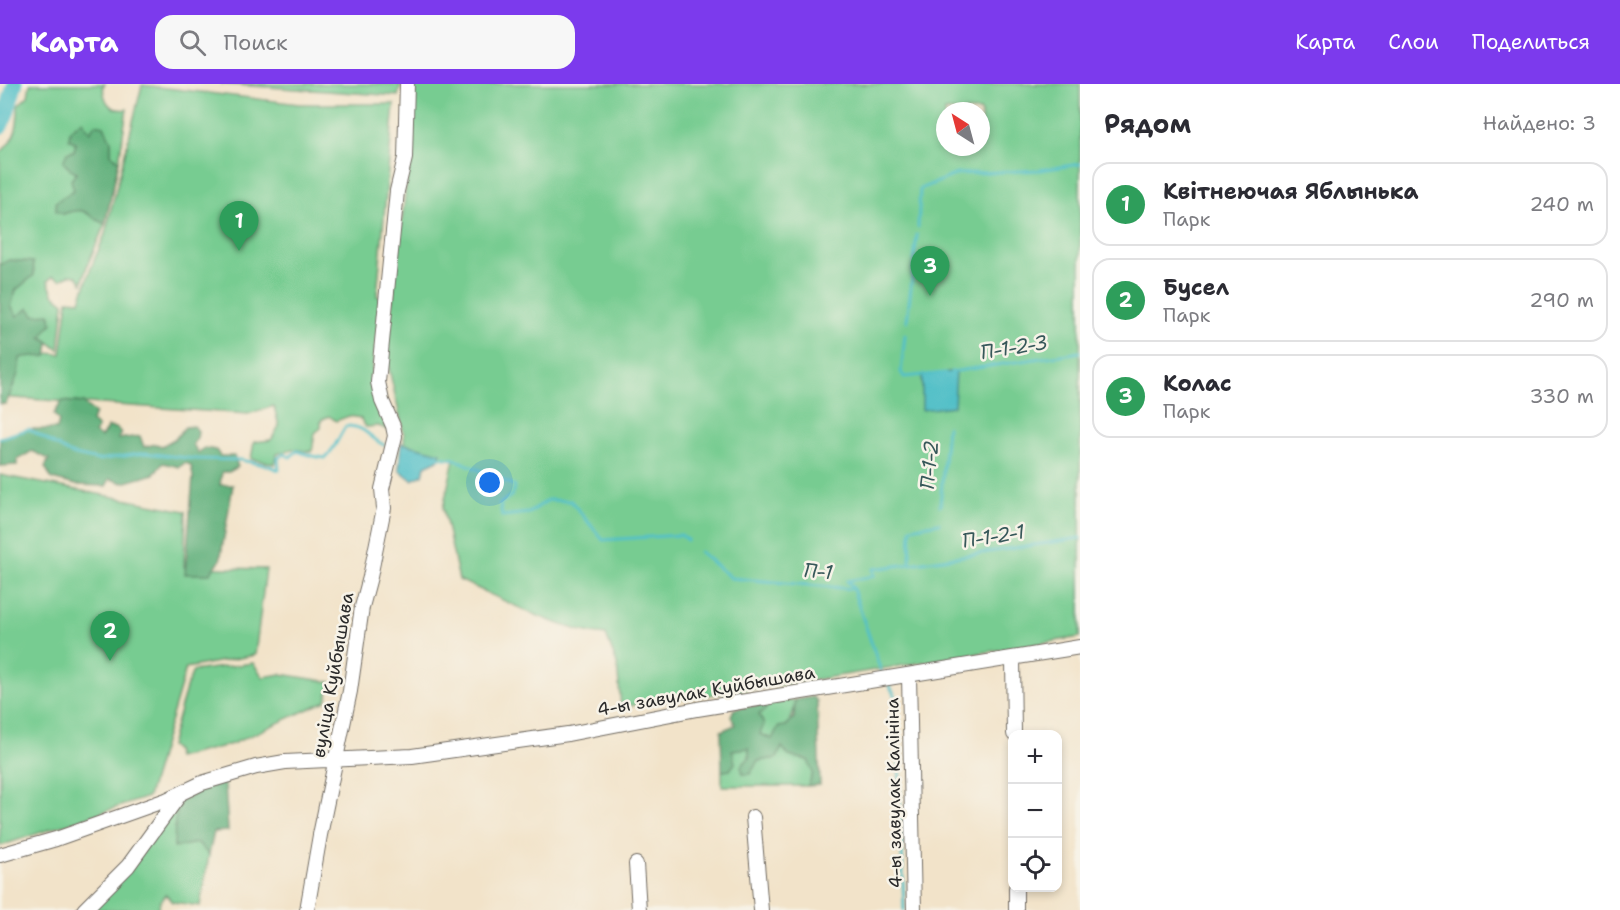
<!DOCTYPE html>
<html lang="ru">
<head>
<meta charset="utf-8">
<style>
  :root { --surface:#fff; --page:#f7f7f7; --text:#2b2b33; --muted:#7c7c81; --line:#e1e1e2; --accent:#7c3aed }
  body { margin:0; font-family:"Shantell Sans",sans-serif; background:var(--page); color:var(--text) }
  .controls { position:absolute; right:18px; bottom:18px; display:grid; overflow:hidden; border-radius:12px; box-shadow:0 3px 9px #0003 }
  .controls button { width:54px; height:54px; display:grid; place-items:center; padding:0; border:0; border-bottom:2px solid var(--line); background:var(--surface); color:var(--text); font:30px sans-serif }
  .compass { position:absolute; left:936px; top:18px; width:54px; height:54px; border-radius:50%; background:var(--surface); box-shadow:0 3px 9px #0003; rotate:324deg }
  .you { position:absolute; left:490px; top:399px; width:21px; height:21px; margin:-15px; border:4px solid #fff; border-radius:50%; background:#1a73e8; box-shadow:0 0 0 9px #1a73e833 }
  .badge { display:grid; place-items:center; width:39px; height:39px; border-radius:50%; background:var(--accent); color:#fff; font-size:20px; font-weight:700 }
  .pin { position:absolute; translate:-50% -50px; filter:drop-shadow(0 2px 3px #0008) }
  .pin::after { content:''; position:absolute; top:32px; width:21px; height:18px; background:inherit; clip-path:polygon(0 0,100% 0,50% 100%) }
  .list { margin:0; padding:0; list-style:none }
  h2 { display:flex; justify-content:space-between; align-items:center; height:78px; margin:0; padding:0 24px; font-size:26px }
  h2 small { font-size:20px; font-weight:400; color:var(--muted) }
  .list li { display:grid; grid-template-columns:39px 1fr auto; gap:18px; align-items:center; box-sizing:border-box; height:84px; margin:0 12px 12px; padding:0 12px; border:2px solid var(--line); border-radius:18px }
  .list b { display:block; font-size:22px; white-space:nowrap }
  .list p { margin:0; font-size:20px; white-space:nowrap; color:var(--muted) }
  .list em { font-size:20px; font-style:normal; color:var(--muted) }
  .icon { flex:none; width:33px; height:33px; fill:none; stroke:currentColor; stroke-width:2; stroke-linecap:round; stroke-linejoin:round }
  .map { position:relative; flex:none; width:1080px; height:826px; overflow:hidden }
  header { display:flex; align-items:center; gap:36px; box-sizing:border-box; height:84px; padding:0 30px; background:var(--accent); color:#fff }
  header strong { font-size:28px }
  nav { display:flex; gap:33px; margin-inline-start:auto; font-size:21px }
  .search { width:420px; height:54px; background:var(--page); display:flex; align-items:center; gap:15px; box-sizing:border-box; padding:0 21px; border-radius:18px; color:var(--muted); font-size:22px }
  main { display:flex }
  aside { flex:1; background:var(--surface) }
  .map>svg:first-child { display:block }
  .green { fill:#77cc91; stroke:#517c5e; stroke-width:1.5; fill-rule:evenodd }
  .forest { fill:#61b07b; stroke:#466e53; stroke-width:1.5 }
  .water { fill:#52c0c8; stroke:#3e767a; stroke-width:1.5 }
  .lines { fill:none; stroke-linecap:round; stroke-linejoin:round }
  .stream { stroke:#52c0c8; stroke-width:3 }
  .river { stroke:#52c0c8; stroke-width:16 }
  .minor-casing { stroke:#716b62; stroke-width:16 }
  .minor { stroke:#fff; stroke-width:14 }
  .labels { text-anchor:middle; stroke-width:5; stroke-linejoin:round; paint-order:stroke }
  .street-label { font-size:18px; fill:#2b2b2b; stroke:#f7f3e8 }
  .water-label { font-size:20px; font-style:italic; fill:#37585a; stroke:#f7f3e8 }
</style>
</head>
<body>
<header>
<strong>Карта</strong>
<div class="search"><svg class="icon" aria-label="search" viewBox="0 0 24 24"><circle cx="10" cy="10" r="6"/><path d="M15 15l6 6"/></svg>Поиск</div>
<nav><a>Карта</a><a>Слои</a><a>Поделиться</a></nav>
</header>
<main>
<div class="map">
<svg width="1080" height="826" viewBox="0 0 1080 826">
  <rect width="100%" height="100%" fill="#f7f3e8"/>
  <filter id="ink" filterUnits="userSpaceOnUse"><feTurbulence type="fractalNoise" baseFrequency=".0167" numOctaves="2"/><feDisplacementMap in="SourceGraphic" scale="12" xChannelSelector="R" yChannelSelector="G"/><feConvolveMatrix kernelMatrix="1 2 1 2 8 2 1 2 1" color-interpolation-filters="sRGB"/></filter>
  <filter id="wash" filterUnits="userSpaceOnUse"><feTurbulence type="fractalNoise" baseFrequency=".008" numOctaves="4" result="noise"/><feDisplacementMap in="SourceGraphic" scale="24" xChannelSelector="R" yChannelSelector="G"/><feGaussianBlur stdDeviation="1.35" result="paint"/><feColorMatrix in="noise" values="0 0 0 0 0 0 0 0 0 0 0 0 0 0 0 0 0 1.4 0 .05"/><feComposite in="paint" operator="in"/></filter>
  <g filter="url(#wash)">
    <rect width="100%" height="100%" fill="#f2e3c9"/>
    <path class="green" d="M30,0H105L103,2C104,18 110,28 127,25L119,77L111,70V57L91,48L76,59L74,67L67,69L77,88L74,106L56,118L63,130C88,121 84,131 105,140L87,182L82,199L77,192L69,191L61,196L53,192L48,197L53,210L64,219L59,266L18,233L10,222L16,206L34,191L33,178L9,176L0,181V69C17,53 18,43 18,21L28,12Z
      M221,0H401L398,12Z
      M413,0H1080V553L788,600L621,623L617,580L606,551C559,547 503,515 459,496L443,424L454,375L405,371L404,350L386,272L407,94ZM945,27H981V63H945Z
      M142,1L299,20H394L377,212L382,214L372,288L370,293C373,301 372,310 375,318C379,327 386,335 388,346L379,342L366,343L360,334L349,332L336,337L329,332L321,336V344L315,349L312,368L292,365L277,370L275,380L251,375L254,358L271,356L279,342L274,322L248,330L0,313L13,267L61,270L68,216L80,217L91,184L105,150Z
      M0,391L186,427L184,483L266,485L255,571L186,584L148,713L0,762Z
      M253,579L263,593L281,590L331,598L326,617L232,660L177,674L175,666L170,662L186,604L193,587Z
      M795,616C793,639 789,639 772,655L760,651L759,631L766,625L765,620Z
      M782,662L789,672L808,676L813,689L808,702H722V687L730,686L732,666L749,664V674L758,677L777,674Z
      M180,717L174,763L198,759L209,771L200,822L173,818L166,810L160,818L158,826H89Z"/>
    <path class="forest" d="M82,37L90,48L95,40L104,42L111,57V70L119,77L105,140C84,131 88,121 63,130L56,127V118L74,106L71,96L77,88L70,85L63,78L67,69L74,67L76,59L69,55L70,46Z
      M9,176L33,178L34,191L16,206L11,222L17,232L29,224L34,231L50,230L52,239L41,253L49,259L47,272C37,274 31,270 20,274L18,290L6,320H0V181Z
      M62,317L83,319L95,329L92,337L98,344L95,349L101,353L108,343L117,344L121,349L118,355L140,352L144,363L156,360L162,362L176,354L185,343L194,342L198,347L197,355L193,360L198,369L204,364L216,366L220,372H234L238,383L229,388H222L220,401H233L220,477L209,490H185L193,393L191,381L185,379L179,383L163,379L154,390L123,399L110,395L106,402L76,401L52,395L45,383L49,375L32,367L17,376V381L0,382V354L29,345H57L59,337L54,330Z
      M813,613L817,617L820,701L808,702L813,689L808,676L789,672L782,663L777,674L758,677L750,690H743L741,682L749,674V664L732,666L735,679L730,686L722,687L721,647L735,641L731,632L734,625L765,620L766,625L759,631L764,640L760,650L772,655L778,643L786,642L794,634L795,616Z
      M225,699L228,747L214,748L209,771L198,759L174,763L175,737L180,717L204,703Z"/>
    <path class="water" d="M956,287L954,322L922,326V292Z
      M401,359L441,369L438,376L425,382L423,391L412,396L399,386Z"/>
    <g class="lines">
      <path class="stream" d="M918,143L920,105L957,90L1040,86L1080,80
        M907,237L917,151
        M905,251L901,288L904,293L945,289
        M951,288L1080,268
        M0,354L29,345L71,370L98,376L145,369L196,375L241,376L269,382L279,386L278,374L284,370L290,373L297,367L312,372L325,374C334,367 339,352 346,342C366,342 368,353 384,361
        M436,373L455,375L515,402L512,411L500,420L502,432L529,429L548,416L571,417L603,456L681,451L687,456
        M940,422L947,343
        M700,468L731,494L853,505L882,590
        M910,480L1080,454
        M853,504L847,497L874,492L873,485L910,480L911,444L939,439
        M889,601L897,615L904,826"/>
      <path class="river" d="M0,43L6,30L15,0"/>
    </g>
  </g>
  <g filter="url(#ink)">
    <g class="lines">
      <defs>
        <path id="minor" d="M1013,575L1014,650
          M909,592L914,826
          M753,733L761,826
          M0,771L56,755L166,716L179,710
          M636,780L639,826
          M1016,804V826
          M84,826L128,782L181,709L202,699L256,683L285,678L412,672L568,650L697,625L1080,563
          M307,826L320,751L350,607L362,523L370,493L384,424L382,405L395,352L393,342L382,317L378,298L397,107L405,74L407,0"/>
      </defs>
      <use href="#minor" class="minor-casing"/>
      <use href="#minor" class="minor"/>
    </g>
  </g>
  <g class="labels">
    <g class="street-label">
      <text transform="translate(333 591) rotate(-80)" y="6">вуліца Куйбышава</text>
      <text transform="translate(706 607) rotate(-10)" y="6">4-ы завулак Куйбышава</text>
      <text transform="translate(894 709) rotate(-91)" y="6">4-ы завулак Калініна</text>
    </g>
    <g class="water-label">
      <text transform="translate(1014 263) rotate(-9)" y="7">П-1-2-3</text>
      <text transform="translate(929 381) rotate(-85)" y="7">П-1-2</text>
      <text transform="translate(993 452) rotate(-9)" y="7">П-1-2-1</text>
      <text transform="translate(818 487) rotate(5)" y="7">П-1</text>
    </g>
  </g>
</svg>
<div class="controls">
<button>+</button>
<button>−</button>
<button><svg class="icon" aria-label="locate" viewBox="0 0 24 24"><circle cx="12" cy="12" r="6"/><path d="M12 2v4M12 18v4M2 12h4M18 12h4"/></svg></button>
</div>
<svg class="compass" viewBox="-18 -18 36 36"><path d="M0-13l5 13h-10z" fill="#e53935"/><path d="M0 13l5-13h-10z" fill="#7c7c81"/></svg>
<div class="you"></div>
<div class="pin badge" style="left:239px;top:167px;background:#2e9e5b">1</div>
<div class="pin badge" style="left:110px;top:577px;background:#2e9e5b">2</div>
<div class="pin badge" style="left:930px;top:212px;background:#2e9e5b">3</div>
</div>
<aside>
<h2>Рядом<small>Найдено: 3</small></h2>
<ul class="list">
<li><span class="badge" style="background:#2e9e5b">1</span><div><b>Квітнеючая Яблынька</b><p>Парк</p></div><em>240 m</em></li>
<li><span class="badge" style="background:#2e9e5b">2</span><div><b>Бусел</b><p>Парк</p></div><em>290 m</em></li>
<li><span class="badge" style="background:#2e9e5b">3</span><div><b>Колас</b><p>Парк</p></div><em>330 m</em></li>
</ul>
</aside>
</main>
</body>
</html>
